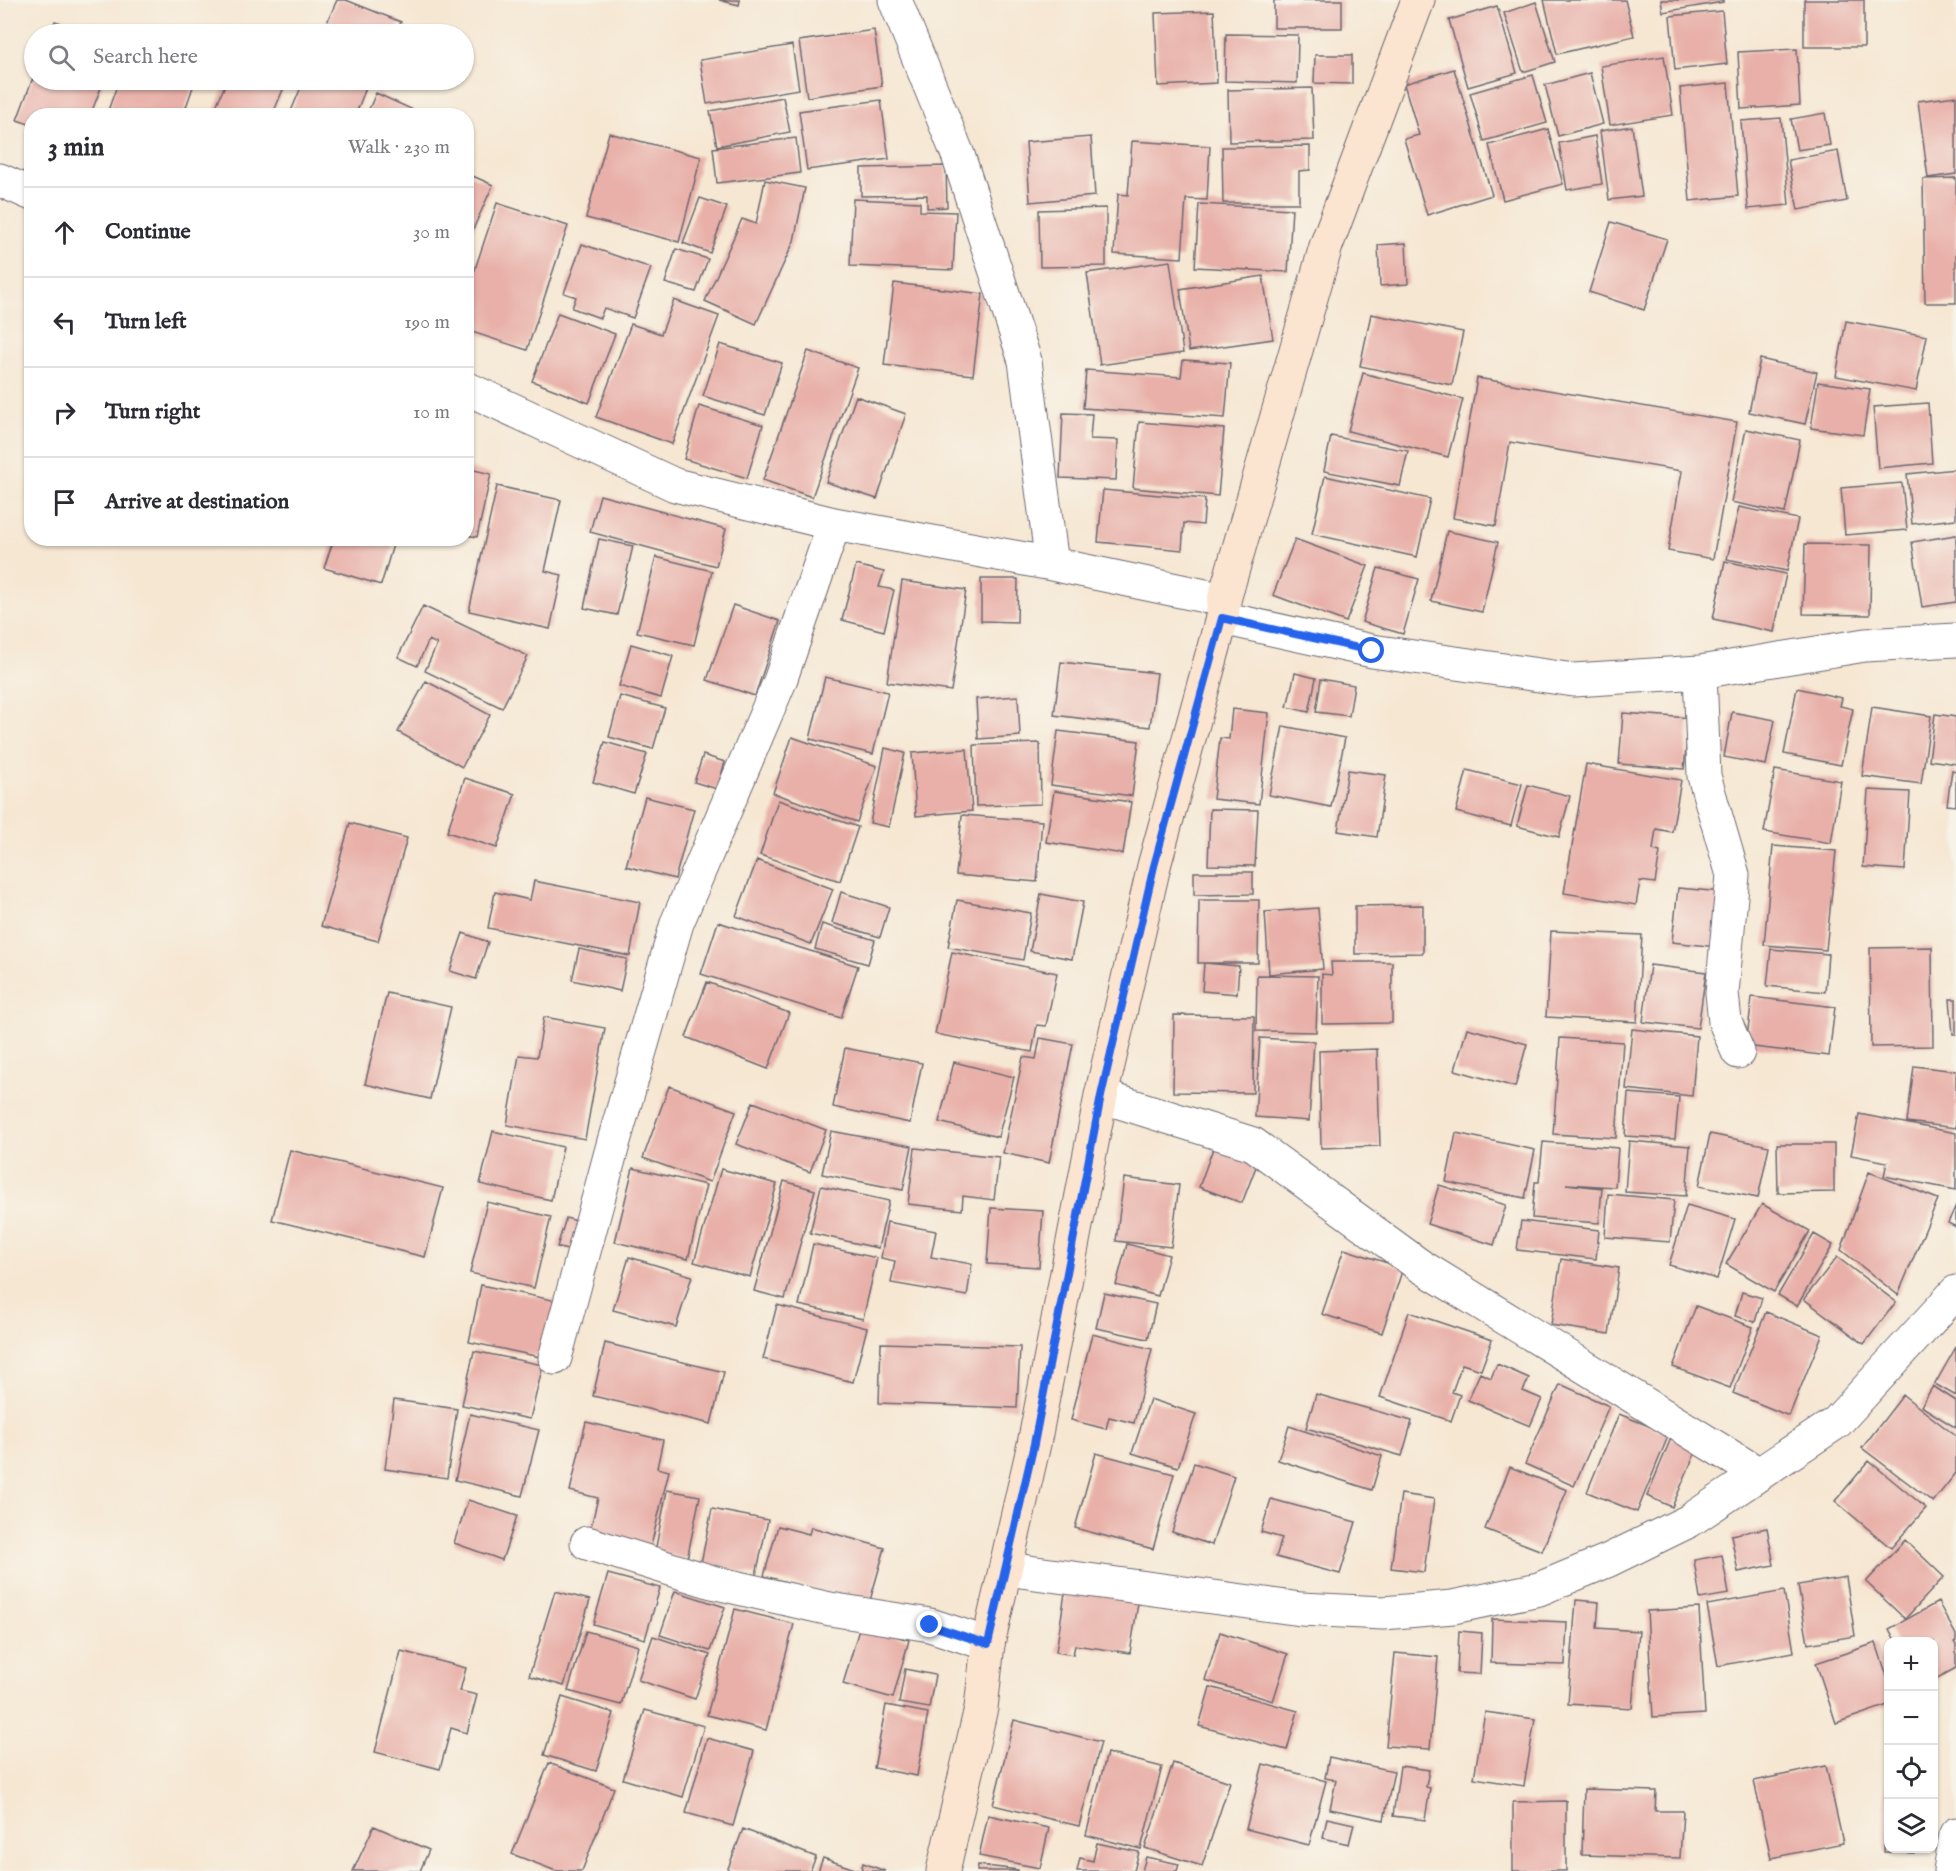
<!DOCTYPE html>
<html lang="en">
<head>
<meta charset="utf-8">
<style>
  :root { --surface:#fff; --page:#f2f2f3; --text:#2b2b33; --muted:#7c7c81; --line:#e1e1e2 }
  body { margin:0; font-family:"IM FELL English",serif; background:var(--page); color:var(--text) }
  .controls { position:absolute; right:18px; bottom:18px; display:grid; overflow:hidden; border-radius:12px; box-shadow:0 2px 4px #0004 }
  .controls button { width:54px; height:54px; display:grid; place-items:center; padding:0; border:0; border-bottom:2px solid var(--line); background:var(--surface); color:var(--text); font:30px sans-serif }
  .stop { position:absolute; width:18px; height:18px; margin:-14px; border:4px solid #2563eb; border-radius:50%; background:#fff }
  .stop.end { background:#2563eb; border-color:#fff; box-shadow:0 2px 6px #0008 }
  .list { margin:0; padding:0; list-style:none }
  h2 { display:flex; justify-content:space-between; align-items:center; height:78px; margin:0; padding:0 24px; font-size:26px }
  h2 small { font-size:20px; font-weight:400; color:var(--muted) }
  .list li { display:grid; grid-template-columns:39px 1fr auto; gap:18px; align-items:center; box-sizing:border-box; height:90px; padding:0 24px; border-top:2px solid var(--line) }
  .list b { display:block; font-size:22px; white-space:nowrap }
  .list em { font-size:20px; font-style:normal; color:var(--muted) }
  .icon { flex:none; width:33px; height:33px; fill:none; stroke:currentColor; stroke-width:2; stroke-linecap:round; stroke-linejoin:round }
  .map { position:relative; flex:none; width:1956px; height:1871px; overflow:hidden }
  .search { position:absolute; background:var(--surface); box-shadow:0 2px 4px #0004; left:24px; top:24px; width:450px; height:66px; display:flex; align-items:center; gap:15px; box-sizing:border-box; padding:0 21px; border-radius:33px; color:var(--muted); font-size:22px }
  .panel { position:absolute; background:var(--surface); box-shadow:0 2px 4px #0004; left:24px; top:108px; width:450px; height:438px; border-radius:24px }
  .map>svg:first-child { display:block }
  .building { fill:#e8b0a9 }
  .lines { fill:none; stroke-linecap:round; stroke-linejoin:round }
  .minor-casing { stroke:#6c6770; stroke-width:35 }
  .secondary-casing { stroke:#6c6770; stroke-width:35 }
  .minor { stroke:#fff; stroke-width:33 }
  .secondary { stroke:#fce5d0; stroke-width:33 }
  .route { stroke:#2563eb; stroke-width:8 }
</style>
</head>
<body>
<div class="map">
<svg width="1956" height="1871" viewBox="0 0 1956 1871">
  <rect width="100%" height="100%" fill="#f7f3e8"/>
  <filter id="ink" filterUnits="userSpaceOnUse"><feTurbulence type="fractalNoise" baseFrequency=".0167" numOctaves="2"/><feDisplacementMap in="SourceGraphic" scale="12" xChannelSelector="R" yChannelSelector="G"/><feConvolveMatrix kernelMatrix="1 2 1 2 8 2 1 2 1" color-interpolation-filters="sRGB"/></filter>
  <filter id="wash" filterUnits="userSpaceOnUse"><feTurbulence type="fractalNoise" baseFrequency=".008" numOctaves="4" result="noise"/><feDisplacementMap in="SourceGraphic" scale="24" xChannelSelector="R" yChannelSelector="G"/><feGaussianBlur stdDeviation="1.35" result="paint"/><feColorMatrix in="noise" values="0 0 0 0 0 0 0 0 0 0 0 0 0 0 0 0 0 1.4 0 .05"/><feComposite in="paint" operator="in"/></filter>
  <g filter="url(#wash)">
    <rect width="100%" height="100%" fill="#f6e7d3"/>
    <g id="blocks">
      <path class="building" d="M337,0H346L401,22L395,34H322Z
        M719,0H740L739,5Z
        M1274,0H1342V28H1274Z
        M1544,0H1625L1634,36L1557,54Z
        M1661,0H1723V2L1663,12Z
        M1804,0H1864V47H1804Z
        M1536,2L1555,62L1523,72L1504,13Z
        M1497,6L1517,73L1468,87L1449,20Z
        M1214,11L1217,83L1158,86L1155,13Z
        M1722,11L1727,64L1675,70L1670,16Z
        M55,21L91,34H50Z
        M137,29L150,34H135Z
        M874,30L882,86L807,97L799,41Z
        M1226,34L1298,35L1297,83L1225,81Z
        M792,45L799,89L707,104L700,60Z
        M1797,49L1800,105L1741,109L1738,52Z
        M1315,55H1352V84L1314,83Z
        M1664,56L1673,115L1610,125L1601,66Z
        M1454,69L1492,195L1427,215L1404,139L1419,135L1404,84Z
        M1590,73L1603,124L1558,136L1545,85Z
        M34,75V80H104L90,116H32V125L17,120Z
        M1533,75L1547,123L1484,141L1470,93Z
        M119,80H190L195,81L183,116H106Z
        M227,80H287L272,116H212Z
        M304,80H369L355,116H289Z
        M1728,83L1738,196L1690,201L1680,88Z
        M1312,88L1314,140L1229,142L1228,90Z
        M376,93L422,114L421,116H366Z
        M1956,96V174L1928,178L1918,101Z
        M783,97L790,132L717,146L710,111Z
        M881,100L889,159L807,170L799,111Z
        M1825,113L1830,145L1797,150L1791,119Z
        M1781,118L1789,205L1748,209L1741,121Z
        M1632,126L1642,196L1609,200L1600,131Z
        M1548,129L1563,184L1503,200L1489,145Z
        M609,133L701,157L679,242L586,218Z
        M1595,136L1602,184L1567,190L1559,143Z
        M1091,137L1095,196L1030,202L1026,142Z
        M796,138L800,173L717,183L713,148Z
        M1132,141L1210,146L1207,200L1186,199L1182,258L1114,254L1118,194L1128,195Z
        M1310,146V170L1299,171V203H1223L1222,147Z
        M1838,151L1847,201L1798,210L1788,160Z
        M946,166L947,207L927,208V195L861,196V168Z
        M466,173L493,185L466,245Z
        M1956,178V303H1925L1923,179Z
        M765,180L805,188L794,241L756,324L705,301L742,219L756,224Z
        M700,198L727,207L710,253L683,243Z
        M853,199L920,202V211L956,212L953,270L850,266Z
        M497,203L568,226L527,350L466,330V296Z
        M1199,204L1292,209L1288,272L1195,267Z
        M1106,208V266L1040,267L1039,210Z
        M1611,222L1667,239L1644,310L1589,292Z
        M1406,243L1408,284L1380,286L1378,245Z
        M582,244L651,268L633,318L604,308L600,318L572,308L576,297L564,293Z
        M676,249L708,259L696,292L665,283Z
        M1170,261L1183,353L1100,365L1087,273Z
        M1263,276L1273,339L1189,351L1180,289Z
        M894,283L983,294L973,375L884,365Z
        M674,300L719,316L672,444L596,417L631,324L661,334Z
        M558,313L615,334L589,403L532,381Z
        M1371,314L1463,332L1452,385L1360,366Z
        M1846,321L1927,336L1916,391L1836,376Z
        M720,344L782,363L765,415L703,396Z
        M808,351L858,368L812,497L763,480Z
        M1760,359L1817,372L1805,424L1749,412Z
        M1183,360L1230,363L1225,418L1083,408L1086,370L1181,377Z
        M1363,373L1463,399L1448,457L1348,431Z
        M1477,378L1737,422L1713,559L1668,551L1682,471L1510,442L1496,526L1453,518Z
        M1818,382L1870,389L1863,435L1811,428Z
        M856,396L906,414L877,499L826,482Z
        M1928,403L1932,463L1878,468L1873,407Z
        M699,406L763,425L747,478L684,459Z
        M1063,413L1092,414L1090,439L1118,440L1116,480L1060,478Z
        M1139,422L1224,429L1218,496L1133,488Z
        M1746,429L1800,440L1785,513L1731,502Z
        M1331,436L1408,451L1400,486L1324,471Z
        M466,468L491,474L477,537L466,535Z
        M1956,469V519L1912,524L1907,474Z
        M1325,476L1430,499L1417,557L1312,534Z
        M1902,483L1907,530L1845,535L1841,488Z
        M497,486L561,500L545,571L562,575L550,629L469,611Z
        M1103,490L1205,499L1203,525L1184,523L1182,550L1098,542Z
        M600,495L726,529L716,566L590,532Z
        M1739,507L1798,519L1787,571L1727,559Z
        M1447,531L1498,542L1482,612L1431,601Z
        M1956,535V602L1922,607L1912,542Z
        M334,538H395L381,585L324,568Z
        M599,539L633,546L617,615L584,608Z
        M1295,539L1368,566L1346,622L1273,595Z
        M1805,544L1871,545L1870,615L1803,614Z
        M656,557L712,571L694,645L637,632Z
        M1725,561L1786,574L1774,632L1713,619Z
        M856,565L884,572L879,587L894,590L884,631L842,620Z
        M1378,568L1419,579L1403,634L1362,622Z
        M981,579H1018L1017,622L981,621Z
        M902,581L966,590L951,691L887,682Z
        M733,605L780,621L755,696L707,680Z
        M423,606L528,656L502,708L425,671L437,644L429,640L417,666L398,657Z
        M631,644L673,656L661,698L619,686Z
        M1061,662L1157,673L1150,727L1054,715Z
        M1295,673L1316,678L1309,712L1287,707Z
        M825,677L888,692L873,754L810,739Z
        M1321,679L1354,685L1349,716L1316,712Z
        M426,681L490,715L462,767L398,732Z
        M1797,688L1842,698L1840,706L1853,709L1841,765L1784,754Z
        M620,696L665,708L653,749L609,737Z
        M1018,696L1020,736L978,739L976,699Z
        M1872,707L1931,716L1921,784L1862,776Z
        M1232,709L1269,713L1259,804L1213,799L1220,738L1229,739Z
        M1732,712L1775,720L1766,765L1724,757Z
        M1623,713L1689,718L1684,769L1619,764Z
        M1935,714L1956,717V764L1929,760Z
        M1283,726L1345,738L1331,807L1269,795Z
        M1058,731L1139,741L1132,796L1051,785Z
        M792,737L877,766L857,822L773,793Z
        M605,742L647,754L634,794L593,782Z
        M1040,743L1041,804L976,806L974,745Z
        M885,748L905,753L889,827L870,823Z
        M967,749L972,811L916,816L912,753Z
        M703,755L725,762L717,789L694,782Z
        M1586,764L1681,780L1672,832L1656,829L1653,850L1660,852L1655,883L1640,881L1636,905L1564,893Z
        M1348,770L1386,775L1377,837L1338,831Z
        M1467,770L1522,784L1511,826L1456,812Z
        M1775,770L1841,781L1831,843L1764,832Z
        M1952,770L1956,771V806L1947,805Z
        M465,778L515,794L497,848L447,832Z
        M1528,785L1570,796L1559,837L1517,826Z
        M1868,790L1910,792L1905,870L1863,867Z
        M1054,791L1131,802L1123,854L1046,842Z
        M645,797L694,809L675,879L626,866Z
        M778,800L858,827L840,881L760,855Z
        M1210,809L1258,810L1255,866L1208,865Z
        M962,815L1042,821L1037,882L956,875Z
        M350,823L407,838L378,941L321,926Z
        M1773,846L1836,851L1826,950L1764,945Z
        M757,860L833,889L811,944L736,916Z
        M1194,872H1253V894L1194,895Z
        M534,881L640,902L630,956L488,928L495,892L530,900Z
        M1678,888L1722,892L1717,947L1672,942Z
        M841,892L889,907L880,937L832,923Z
        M1041,894L1083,902L1072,959L1030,951Z
        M957,900L1031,913L1023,960L948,947Z
        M1199,900H1259L1258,963H1198Z
        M1423,905V953L1355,954V906Z
        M1318,908L1323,969L1269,974L1265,912Z
        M718,922L858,966L841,1018L701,974Z
        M822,924L875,940L868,964L815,949Z
        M1551,931L1642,935L1637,1022L1546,1017Z
        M463,933L488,942L476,979L450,971Z
        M1932,947L1933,1046L1871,1047L1870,948Z
        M579,949L627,959L620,991L572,980Z
        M1771,949L1828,954L1825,992L1767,986Z
        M952,952L1057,973L1046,1026L1037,1025L1032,1052L935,1034Z
        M1331,962H1392V1023L1322,1024V974L1332,975Z
        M1204,963L1239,966L1237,994L1202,991Z
        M1650,965L1706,972L1698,1028L1643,1022Z
        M1257,975L1318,976L1316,1032L1256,1031Z
        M707,982L789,1013L768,1069L686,1037Z
        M387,993L451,1007L430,1099L365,1084Z
        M1752,997L1835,1007L1829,1056L1746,1046Z
        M1950,999H1956V1034H1953Z
        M1174,1015L1254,1016L1253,1093L1173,1092Z
        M544,1017L605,1028L585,1139L507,1125L519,1055L537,1057Z
        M1467,1028L1527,1044L1515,1087L1455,1070Z
        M1632,1029L1697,1036L1692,1096L1626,1089Z
        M1040,1038L1073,1044L1049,1163L1003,1153L1023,1057L1036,1059Z
        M1260,1038L1314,1041L1309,1121L1255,1117Z
        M1560,1038L1623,1042L1616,1138L1553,1134Z
        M845,1048L922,1063L910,1123L833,1107Z
        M1377,1049L1380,1146L1321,1148L1319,1051Z
        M954,1062L1014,1077L998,1137L939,1122Z
        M1914,1066L1956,1071V1128L1907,1122Z
        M669,1086L736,1111L710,1182L643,1158Z
        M1628,1093L1679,1097L1675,1139L1625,1136Z
        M753,1102L826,1130L810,1172L736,1144Z
        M1859,1114L1956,1133V1190L1884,1176L1887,1162L1851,1155Z
        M493,1131L563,1147L551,1200L480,1184Z
        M831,1131L912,1146L903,1190L822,1174Z
        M1456,1133L1535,1150L1525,1198L1446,1182Z
        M1710,1134L1769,1146L1758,1198L1699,1186Z
        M1629,1141L1690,1146L1686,1196L1625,1192Z
        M1543,1142L1618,1148L1615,1187L1566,1184L1602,1188L1599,1223L1532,1218L1535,1182H1539Z
        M1215,1143L1259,1159L1242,1203L1199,1187Z
        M1777,1144H1834V1192L1778,1193Z
        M915,1148L999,1157L994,1200L963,1196L962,1210L908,1204Z
        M290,1150L443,1188L425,1257L272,1220Z
        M633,1168L706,1185L688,1259L615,1242Z
        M721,1169L777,1184L750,1277L694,1262Z
        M1869,1172L1938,1199L1898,1295L1841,1250Z
        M1124,1178L1179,1185L1171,1247L1116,1241Z
        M784,1181L815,1190L785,1299L754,1291Z
        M1439,1185L1506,1205L1494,1245L1427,1224Z
        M821,1186L889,1201L878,1248L810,1233Z
        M1608,1194L1674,1200L1670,1242L1605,1237Z
        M487,1202L551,1217L534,1288L470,1273Z
        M1762,1204L1810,1231L1774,1292L1726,1264Z
        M1687,1205L1735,1219L1717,1279L1669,1265Z
        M1956,1205V1227L1948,1223Z
        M991,1208L1043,1211L1039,1267L987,1264Z
        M566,1218L587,1224L578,1253L557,1247Z
        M1521,1221L1599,1230L1596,1259L1517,1250Z
        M887,1222L936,1231L931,1257L972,1264L967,1296L891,1283L895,1261L881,1258Z
        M1814,1234L1833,1245L1797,1306L1778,1295Z
        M813,1244L877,1258L863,1319L799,1305Z
        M1127,1244L1169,1255L1158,1296L1116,1285Z
        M1344,1249L1403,1268L1382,1333L1322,1314Z
        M629,1257L692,1276L676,1327L613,1310Z
        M1837,1257L1896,1302L1864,1344L1804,1299Z
        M1561,1259L1619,1268L1609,1334L1551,1325Z
        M481,1285L557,1301L545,1358L469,1342Z
        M1742,1292L1762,1298L1755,1322L1735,1316Z
        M1104,1293L1156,1304L1148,1339L1096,1328Z
        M777,1305L867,1328L853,1382L763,1359Z
        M1696,1306L1753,1327L1730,1388L1673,1367Z
        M1409,1312L1492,1340L1481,1370L1462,1364L1452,1392L1460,1395L1451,1421L1380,1397Z
        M1766,1312L1822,1335L1789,1416L1733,1393Z
        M1092,1334L1152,1349L1134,1423L1109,1417L1106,1429L1071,1420Z
        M605,1343L724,1372L711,1424L593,1396Z
        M881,1343L1020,1347L1017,1408L879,1403Z
        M1956,1347V1396L1935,1384Z
        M474,1351L543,1365L530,1419L462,1405Z
        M1497,1364L1529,1378L1523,1391L1542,1399L1530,1426L1468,1400L1480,1373L1491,1378Z
        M1560,1384L1609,1406L1574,1486L1525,1464Z
        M1933,1386L1956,1401V1428L1921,1406Z
        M1316,1394L1412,1421L1402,1456L1306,1428Z
        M1903,1395L1956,1436V1473L1933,1502L1862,1448Z
        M1150,1399L1196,1414L1178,1467L1132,1453Z
        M394,1400L457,1409L447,1478L385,1469Z
        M470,1414L539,1430L522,1496L455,1480Z
        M1619,1414L1669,1434L1637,1512L1587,1492Z
        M586,1422L663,1440L657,1468L669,1471L650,1550L589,1535L598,1498L570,1491Z
        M1289,1426L1382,1456L1372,1490L1278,1460Z
        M1674,1431L1700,1442L1672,1507L1647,1496Z
        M1096,1453L1174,1474L1153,1549L1075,1528Z
        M1869,1461L1926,1508L1891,1548L1835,1501Z
        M1194,1463L1234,1476L1212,1545L1172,1532Z
        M1510,1467L1567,1490L1542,1551L1485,1529Z
        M667,1490L700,1496L687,1559L655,1552Z
        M1401,1494L1434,1499L1424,1572L1391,1568Z
        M1271,1499L1356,1522L1340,1574L1276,1557L1282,1538L1261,1532Z
        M468,1500L517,1516L502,1560L454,1543Z
        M712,1509L768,1520L756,1575L701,1563Z
        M778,1526L809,1534L811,1527L885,1548L869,1604L764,1576Z
        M1767,1528L1774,1565L1738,1572L1731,1535Z
        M1905,1540L1944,1577L1905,1619L1866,1582Z
        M1722,1555L1729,1594L1700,1599L1694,1560Z
        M608,1574L660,1588L645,1639L593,1624Z
        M1846,1577L1855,1636L1808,1644L1798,1585Z
        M1066,1586L1139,1597L1130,1653L1075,1645L1073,1655L1056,1652Z
        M555,1591L590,1600L564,1686L529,1676Z
        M675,1591L725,1607L710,1651L660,1635Z
        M1784,1591L1794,1652L1718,1666L1707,1605Z
        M1576,1600L1599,1602L1597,1628L1639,1631L1632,1708L1568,1704Z
        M1938,1602L1956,1635V1641L1954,1642L1956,1645V1668L1934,1680V1642H1896L1889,1629Z
        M1699,1608L1705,1714L1653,1717L1647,1611Z
        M735,1609L794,1624L766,1730L707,1715Z
        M1492,1619L1567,1622L1565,1665L1491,1663Z
        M860,1626L909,1640L893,1698L843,1684Z
        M586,1631L638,1646L621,1705L568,1691Z
        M1459,1631L1482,1633L1480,1674L1457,1673Z
        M1220,1632L1288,1654L1273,1701L1205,1680Z
        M653,1636L710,1655L695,1699L638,1680Z
        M1876,1643L1888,1679V1705L1836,1723L1816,1663Z
        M401,1651L466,1668L460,1691L477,1695L467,1733L451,1728L440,1769L375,1752Z
        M1395,1653L1438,1657L1430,1749L1386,1746Z
        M905,1669L935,1675L929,1708L899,1703Z
        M1210,1687L1298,1711L1287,1750L1199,1726Z
        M562,1697L614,1713L596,1771L544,1755Z
        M886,1705L928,1713L917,1776L874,1768Z
        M645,1710L704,1726L683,1797L623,1779Z
        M1485,1712L1535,1719L1524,1786L1474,1778Z
        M1014,1720L1101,1742L1079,1826L993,1805Z
        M707,1738L754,1751L733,1826L686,1813Z
        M1107,1753L1162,1767L1141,1849L1086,1835Z
        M1329,1757L1394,1771L1384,1820L1330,1809L1336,1780L1325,1778Z
        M549,1763L614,1788L582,1871H556L512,1854Z
        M1173,1763L1230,1782L1202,1866L1145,1848Z
        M1263,1764L1326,1781L1309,1845L1246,1829Z
        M1400,1766L1429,1770L1426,1787L1430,1788L1425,1820L1393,1816Z
        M1826,1766L1843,1843L1771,1858L1754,1781Z
        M1886,1783H1888V1848H1914V1853L1884,1852Z
        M1584,1789L1656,1791L1655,1811H1683L1680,1858L1582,1855Z
        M1566,1801V1871H1513V1802Z
        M988,1815L1049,1828L1040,1868L979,1856Z
        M1327,1818L1354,1824L1349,1844L1323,1838Z
        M374,1826L429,1850L420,1871H353Z
        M743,1829L816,1857L810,1871H727Z
        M1097,1843L1139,1852L1134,1871H1077L1080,1858L1093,1861Z
        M1146,1857L1179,1864L1177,1871H1142Z
        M823,1858L860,1871H818Z
        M863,1863L885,1871H861Z
        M978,1865L1018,1870V1871H977Z"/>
    </g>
  </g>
  <g filter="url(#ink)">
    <use href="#blocks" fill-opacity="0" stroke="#6c6770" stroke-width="1.5"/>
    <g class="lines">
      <defs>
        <path id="minor" d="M895,0L958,155L1025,361L1052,564
          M0,180L32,194
          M466,388L675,485L834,524L1052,564L1224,600
          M1222,618L1372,651L1574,680L1700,672L1865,645L1956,640
          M1700,672L1704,776L1733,875L1722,993L1725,1022L1738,1052
          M1101,1096L1253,1144L1419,1265L1759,1474
          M555,1358L614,1141L677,923L780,681L834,524
          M587,1543L712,1582L830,1609L930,1625L988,1644
          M1006,1569L1301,1609L1383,1613L1453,1607L1539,1589L1609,1560L1689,1521L1837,1422L1956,1292
          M1950,1871L1956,1834"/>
        <path id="secondary" d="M943,1871L981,1708L988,1644L1034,1444L1101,1096L1154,866L1222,618L1224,600L1326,246L1418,0"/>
      </defs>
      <use href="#minor" class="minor-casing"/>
      <use href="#secondary" class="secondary-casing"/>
      <use href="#minor" class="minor"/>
      <use href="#secondary" class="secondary"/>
    </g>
  </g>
  <g class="lines" filter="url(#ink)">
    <path class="route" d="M930,1625L988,1644L1034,1444L1101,1096L1154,866L1222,618L1372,651"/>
  </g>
</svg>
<div class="controls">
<button>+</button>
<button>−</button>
<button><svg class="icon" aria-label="locate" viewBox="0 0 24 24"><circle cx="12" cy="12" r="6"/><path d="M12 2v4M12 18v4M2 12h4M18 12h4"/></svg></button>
<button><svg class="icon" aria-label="layers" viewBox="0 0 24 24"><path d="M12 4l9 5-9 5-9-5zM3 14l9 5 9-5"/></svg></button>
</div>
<div class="stop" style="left:1372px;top:651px"></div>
<div class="stop end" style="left:930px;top:1625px"></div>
<div class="search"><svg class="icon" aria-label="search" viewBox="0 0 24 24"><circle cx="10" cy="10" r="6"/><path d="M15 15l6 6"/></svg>Search here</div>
<section class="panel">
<h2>3 min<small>Walk · 230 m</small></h2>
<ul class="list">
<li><svg class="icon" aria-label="ahead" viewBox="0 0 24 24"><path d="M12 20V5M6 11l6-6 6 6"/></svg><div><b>Continue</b></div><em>30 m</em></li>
<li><svg class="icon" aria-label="left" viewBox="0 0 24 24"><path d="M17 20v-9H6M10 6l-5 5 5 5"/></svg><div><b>Turn left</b></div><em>190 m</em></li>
<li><svg class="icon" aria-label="right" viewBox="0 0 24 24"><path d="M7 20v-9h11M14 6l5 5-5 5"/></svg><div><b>Turn right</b></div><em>10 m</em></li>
<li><svg class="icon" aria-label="arrive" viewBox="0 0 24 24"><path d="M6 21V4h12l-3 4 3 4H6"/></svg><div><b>Arrive at destination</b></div></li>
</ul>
</section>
</div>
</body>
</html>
